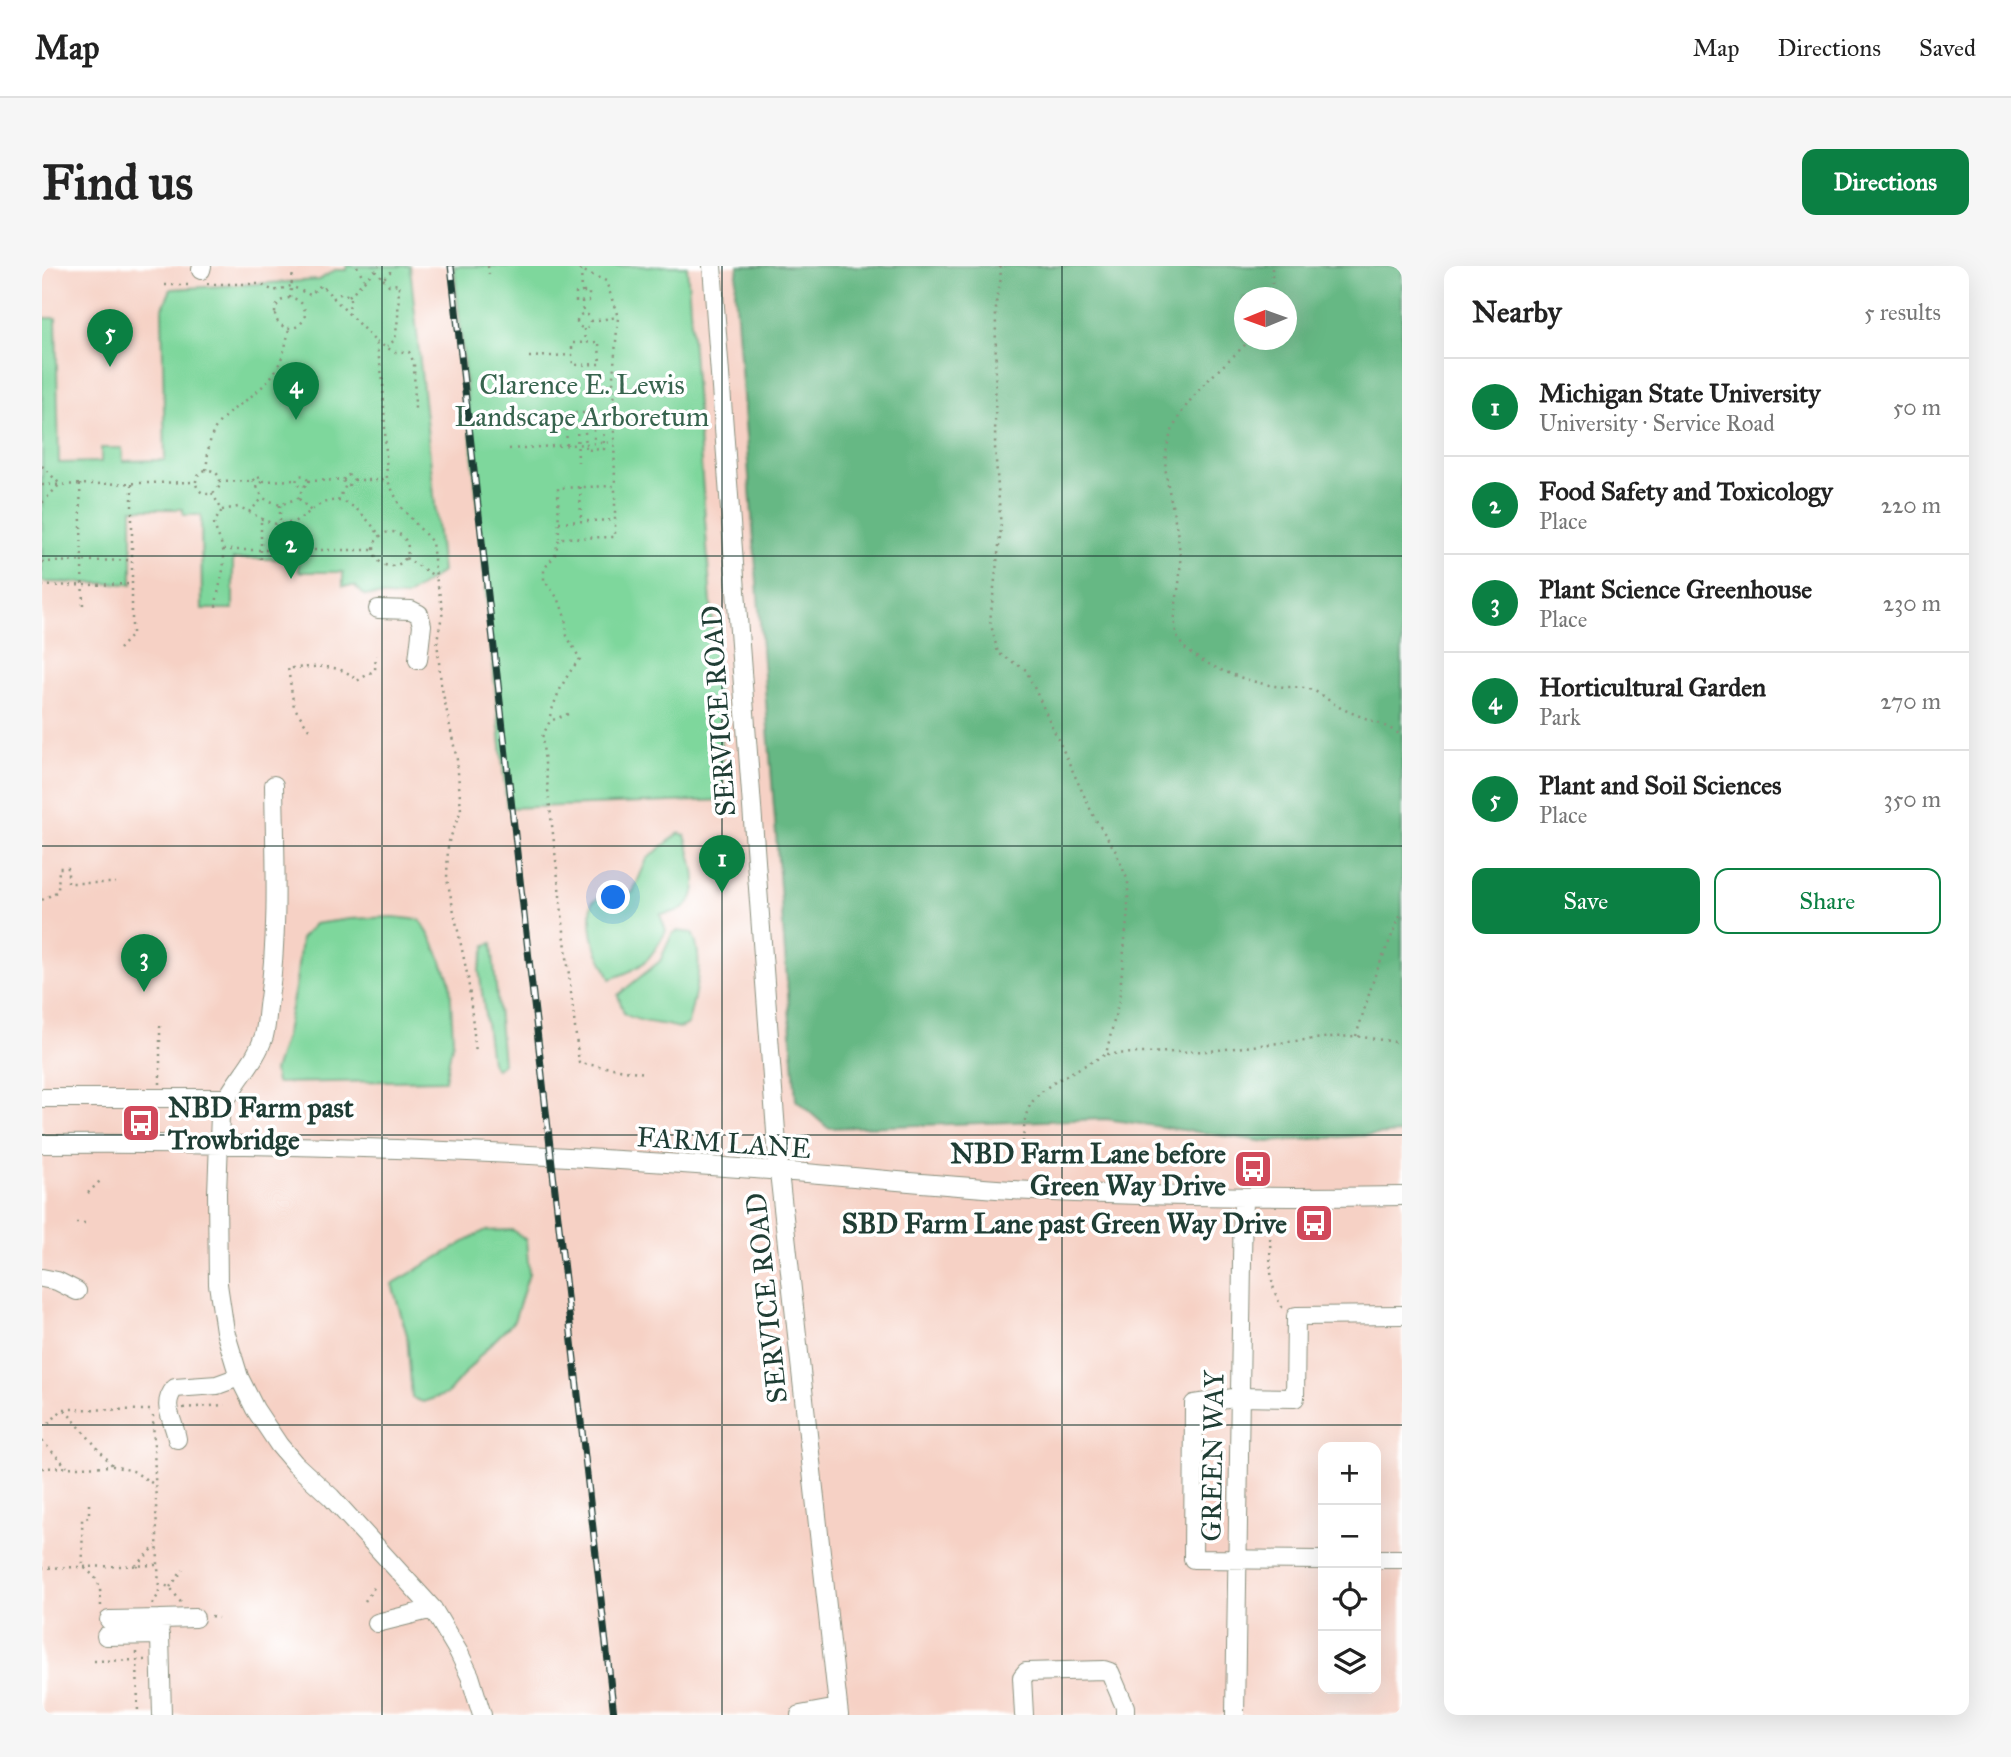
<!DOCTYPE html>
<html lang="en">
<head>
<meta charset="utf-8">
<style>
  :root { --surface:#fff; --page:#f6f6f6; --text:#222; --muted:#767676; --line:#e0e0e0; --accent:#0b8043 }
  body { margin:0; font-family:"IM FELL Great Primer",serif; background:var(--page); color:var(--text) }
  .controls { position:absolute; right:21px; bottom:21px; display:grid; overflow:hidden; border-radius:14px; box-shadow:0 7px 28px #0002 }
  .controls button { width:63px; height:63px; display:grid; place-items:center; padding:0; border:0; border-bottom:2px solid var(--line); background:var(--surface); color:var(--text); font:35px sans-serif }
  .compass { position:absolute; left:1192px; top:21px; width:63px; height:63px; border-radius:50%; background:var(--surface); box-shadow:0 7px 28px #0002; rotate:269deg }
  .you { position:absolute; left:572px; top:632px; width:24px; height:24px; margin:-18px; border:5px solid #fff; border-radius:50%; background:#1a73e8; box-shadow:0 0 0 10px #1a73e833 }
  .badge { display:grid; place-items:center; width:46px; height:46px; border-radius:50%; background:var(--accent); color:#fff; font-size:23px; font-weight:700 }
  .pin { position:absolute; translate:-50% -58px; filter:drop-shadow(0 2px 4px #0008) }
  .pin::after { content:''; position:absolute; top:37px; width:24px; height:21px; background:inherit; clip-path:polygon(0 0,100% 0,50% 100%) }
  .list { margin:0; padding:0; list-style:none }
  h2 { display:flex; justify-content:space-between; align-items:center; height:91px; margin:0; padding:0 28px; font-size:30px }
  h2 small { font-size:23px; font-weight:400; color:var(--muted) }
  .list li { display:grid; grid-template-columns:46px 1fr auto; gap:21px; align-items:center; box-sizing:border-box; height:98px; padding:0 28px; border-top:2px solid var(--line) }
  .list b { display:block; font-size:26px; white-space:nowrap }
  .list p { margin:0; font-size:23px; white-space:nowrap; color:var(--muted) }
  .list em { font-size:23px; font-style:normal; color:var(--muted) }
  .actions { display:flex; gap:14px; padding:21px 28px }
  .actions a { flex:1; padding:16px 0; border:2px solid var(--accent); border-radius:14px; text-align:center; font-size:24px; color:var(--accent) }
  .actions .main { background:var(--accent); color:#fff }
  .icon { flex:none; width:38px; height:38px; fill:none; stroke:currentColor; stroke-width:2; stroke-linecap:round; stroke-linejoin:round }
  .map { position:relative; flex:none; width:1360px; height:1449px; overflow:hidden; border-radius:14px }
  header { display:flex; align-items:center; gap:42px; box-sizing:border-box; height:98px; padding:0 35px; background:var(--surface); border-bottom:2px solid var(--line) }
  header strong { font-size:33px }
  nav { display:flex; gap:38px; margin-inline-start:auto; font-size:24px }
  .intro { display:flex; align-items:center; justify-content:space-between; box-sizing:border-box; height:168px; padding:0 42px }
  h1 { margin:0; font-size:49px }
  .button { padding:18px 32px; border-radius:14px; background:var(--accent); color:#fff; font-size:24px; font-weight:700 }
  main { display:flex; gap:42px; padding:0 42px }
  aside { flex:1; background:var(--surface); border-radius:14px; box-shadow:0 7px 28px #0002 }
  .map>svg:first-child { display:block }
  .built { fill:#f6d1c5; fill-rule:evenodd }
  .green { fill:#7ed79c; stroke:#4e8a68; stroke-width:2 }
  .forest { fill:#66b884; stroke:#427a5c; stroke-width:2; fill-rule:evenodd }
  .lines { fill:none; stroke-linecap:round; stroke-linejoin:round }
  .minor-casing { stroke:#8a907e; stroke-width:20 }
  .path { stroke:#8a907e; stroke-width:2.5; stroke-dasharray:2 5; stroke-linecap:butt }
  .minor { stroke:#fff; stroke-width:18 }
  .rail-casing { stroke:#1f3d34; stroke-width:7 }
  .rail { stroke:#fff; stroke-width:4.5; stroke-dasharray:13; stroke-linecap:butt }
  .grid { fill:none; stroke:#1f3d34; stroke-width:2; stroke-opacity:0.55 }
  .labels { text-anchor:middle; stroke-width:7; stroke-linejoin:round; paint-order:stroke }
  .park-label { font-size:28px; fill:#37644e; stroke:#fff }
  .street-label { font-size:28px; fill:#1f3d34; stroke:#fff }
  .poi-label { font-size:28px; font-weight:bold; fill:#1f3d34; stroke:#fff; text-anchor:end }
</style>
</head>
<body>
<header>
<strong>Map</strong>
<nav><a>Map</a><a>Directions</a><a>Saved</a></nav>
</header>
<div class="intro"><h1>Find us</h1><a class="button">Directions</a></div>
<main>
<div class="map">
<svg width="1360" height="1449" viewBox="0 0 1360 1449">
  <rect width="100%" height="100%" fill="#fff"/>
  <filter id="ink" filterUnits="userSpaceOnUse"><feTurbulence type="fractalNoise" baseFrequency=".0143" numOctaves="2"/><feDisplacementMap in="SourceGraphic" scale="14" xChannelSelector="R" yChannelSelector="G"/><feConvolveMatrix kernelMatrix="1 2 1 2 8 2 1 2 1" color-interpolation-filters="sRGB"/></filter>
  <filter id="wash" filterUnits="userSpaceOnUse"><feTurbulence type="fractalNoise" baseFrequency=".00686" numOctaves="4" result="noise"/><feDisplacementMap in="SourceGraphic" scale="28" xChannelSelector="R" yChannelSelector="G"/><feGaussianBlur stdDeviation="1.57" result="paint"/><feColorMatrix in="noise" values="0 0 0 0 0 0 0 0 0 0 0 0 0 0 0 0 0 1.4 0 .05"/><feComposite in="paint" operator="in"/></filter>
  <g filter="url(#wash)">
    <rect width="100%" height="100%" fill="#f6e2c9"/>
    <path class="built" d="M0,0H1360V1449H0ZM1202,32H1244V74H1202ZM1281,1181H1334V1423H1281Z"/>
    <path class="green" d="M305,0H368L400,306L364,331L322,329L313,320H301V306H257L256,293H191V343H160L159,249H141V243H90V318L0,316V52H14L17,197L59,196V182H80L81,195L123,194L120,44L129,23L277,14L293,4H304Z
      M412,0H645L683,534L465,542Z
      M637,567L643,569C652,602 669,646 618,648L624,665C607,696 601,702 568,713C564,701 558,693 554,682C548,666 548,652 550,636C562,627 572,627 586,629L591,626L605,593Z
      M351,651L378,654L391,675L408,715L411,774L403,814L234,817L232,805L243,771L254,717L259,673L272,658L308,653Z
      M635,665L650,667C664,694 652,730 646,758L638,762C618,756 600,758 582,748L576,729L618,695L630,668Z
      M450,677L461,797L454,803L449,796L437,703L444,679Z
      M471,964L484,974L487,1008L472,1055L444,1083L405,1128L381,1136L370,1132L365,1069L350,1018L442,965Z"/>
    <path class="forest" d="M696,0H1360V867L1225,876L1064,853L786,862L754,834L693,24ZM1202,32H1244V74H1202Z"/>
  </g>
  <g filter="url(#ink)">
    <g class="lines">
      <defs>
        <path id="minor" d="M670,0L737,906L797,1449
          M159,4L160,0
          M336,343L369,344L377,348L380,359L376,394
          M232,519C233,590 237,662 227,733C225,745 225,758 222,770C213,799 187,819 178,849L175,927L176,1018L183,1065L197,1111L213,1143L237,1179L253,1198L289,1231L391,1343L417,1387L428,1410L440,1449
          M0,832H183
          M0,878C233,876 465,885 697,902C788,908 879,918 970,924C1100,931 1230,932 1360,930
          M0,1012L15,1015L35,1025
          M135,1173C132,1154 118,1139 133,1122L175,1119L197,1111
          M1334,1293H1360
          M1281,1294L1151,1293L1152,1138L1198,1131L1253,1132L1254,1050L1360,1049
          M67,1354L118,1353
          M335,1357L391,1343
          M118,1362V1353L153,1352
          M64,1370L118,1369L120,1449
          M758,1449L796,1442
          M982,1449L980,1411L984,1406L1062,1404L1068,1406L1083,1441V1449
          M1193,1449L1201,931"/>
      </defs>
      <use href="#minor" class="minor-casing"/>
      <path class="path" d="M315,0L322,13
        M446,0L447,8
        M530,0L564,15L576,51L571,111L573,220
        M958,0L959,12L954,37L953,181L959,263L948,355L956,387L984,404L1052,551L1073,584L1086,615V644L1077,734L1064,788L1167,785L1289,771L1314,770L1360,777
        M333,4L341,13L348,6V0
        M539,4L540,26L534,27V36L547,35V26H540
        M341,13L347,19L357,18L356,52L353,74L345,80
        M165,18H218L232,25L249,20L268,29L279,19L334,76L341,115L345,213L358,240L390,276L394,311L401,345L395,374L399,418L415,494L419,544L406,578L405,613L426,712L434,787
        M123,19H151
        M307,30L337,0
        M233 47a15 15 0 1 1 30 0a15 15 0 1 1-30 0Z
        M248,32L251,6
        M291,32L300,27L307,30L309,38L304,45
        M1230,32V0
        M540,35L541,48
        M535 55a7 7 0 1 1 14 0a7 7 0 1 1-14 0Z
        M549,55L576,51
        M542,63L543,77
        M1208,74C1172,110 1117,149 1124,208C1129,240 1140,274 1138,308C1137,328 1125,363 1141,380C1160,400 1206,416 1233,420C1245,422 1259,420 1270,424C1280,428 1288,436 1297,441C1318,452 1341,456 1360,470
        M334,76L353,86H367L372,97L373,144
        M487,91L530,89V77L557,76L558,98L531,99L530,89
        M535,160L536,196
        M525,179L523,147H542L544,184L562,183L561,150L552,151V177
        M467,183L573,176
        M0,200L18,218L0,237
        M164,204C166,191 166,173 174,161C181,150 192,143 203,135C232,113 241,99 247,62
        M154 216a12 12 0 1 1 24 0a12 12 0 1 1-24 0Z
        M254.5 215a5.5 5.5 0 1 1 11 0a5.5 5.5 0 1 1-11 0Z
        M312,214H343
        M221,215L255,214
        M266,215L301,214L306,209L312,213L307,219L303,218L301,214
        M177,216L211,215L215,210L221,215L216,221L211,215
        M38,218L41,341
        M0,219L154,216
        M215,221L221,232L238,239L256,232L262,220
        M538,221L539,255
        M170,227L180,244L172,257C174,267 179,274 181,284C185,302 175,322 174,341
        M257,233L269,245
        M296,235L304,219
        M238,239V258
        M180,244L196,241C213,246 222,259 241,258C255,257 263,249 274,241C303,222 323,250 339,271
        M207,246L221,232
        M517,256L573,254
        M246,258V293
        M332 283a17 17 0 1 1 34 0a17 17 0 1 1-34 0Z
        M181,284H333
        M364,292L394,311
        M219,293V255
        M0,296L90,294
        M0,320L90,318
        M77,383L90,369V217
        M526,448L508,455L500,471L537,797L603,807
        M508,450C515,428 523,410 538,393L525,370L523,351L517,334L502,314V303L513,289L517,272L573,271V220L516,222L517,272
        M267,463L252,441L246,402C270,402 298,395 315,415L333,404L334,389
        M0,634L16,625L17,602H26V617H74
        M118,760V818
        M1314,770L1333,709L1360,646
        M981,876C982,864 982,848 989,838C1001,817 1044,800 1064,788
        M46,927L58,915
        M34,957H46
        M1228,965C1229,993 1225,1020 1242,1044
        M141,1142L183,1139
        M23,1144L71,1200
        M0,1159L7,1157L21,1143L110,1144
        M0,1175L25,1201
        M0,1202L71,1200L91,1205L113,1219
        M47,1238V1251L40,1253L41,1301C59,1314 58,1319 59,1340
        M94,1300L114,1280
        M0,1302L116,1299
        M117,1318L128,1321L140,1338
        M128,1321L141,1304
        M323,1335L333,1320
        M110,1338L117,1328L111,1150
        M169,1350L176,1352
        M95,1386L96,1449
        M52,1395L105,1394"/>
      <use href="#minor" class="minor"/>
      <defs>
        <path id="rail" d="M409,0L572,1449"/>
      </defs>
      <use href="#rail" class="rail-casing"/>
      <use href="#rail" class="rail"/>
    </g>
  </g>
  <path class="grid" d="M340,0V1449M680,0V1449M1020,0V1449M0,290H1360M0,580H1360M0,869H1360M0,1159H1360"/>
  <defs>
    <symbol id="bus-square" viewBox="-11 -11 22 22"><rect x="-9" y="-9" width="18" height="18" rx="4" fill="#d1495b" stroke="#fff"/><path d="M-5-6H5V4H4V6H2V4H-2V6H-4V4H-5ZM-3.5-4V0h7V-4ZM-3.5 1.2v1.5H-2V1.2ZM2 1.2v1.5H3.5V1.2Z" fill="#fff"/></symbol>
  </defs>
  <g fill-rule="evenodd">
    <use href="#bus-square" x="77" y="835" width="44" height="44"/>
    <use href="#bus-square" x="1189" y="881" width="44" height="44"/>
    <use href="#bus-square" x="1250" y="935" width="44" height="44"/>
  </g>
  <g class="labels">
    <g class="park-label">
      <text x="540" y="128">Clarence E. Lewis<tspan x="540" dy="32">Landscape Arboretum</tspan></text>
    </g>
    <g class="street-label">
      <text transform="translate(676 445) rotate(-94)" y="10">SERVICE ROAD</text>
      <text transform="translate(682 876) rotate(4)" y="10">FARM LANE</text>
      <text transform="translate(724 1032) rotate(-96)" y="10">SERVICE ROAD</text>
      <text transform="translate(1170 1190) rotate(-89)" y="10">GREEN WAY</text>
    </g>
    <g class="poi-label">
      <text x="126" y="851" text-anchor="start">NBD Farm past<tspan x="126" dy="32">Trowbridge</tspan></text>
      <text x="1184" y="897">NBD Farm Lane before<tspan x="1184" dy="32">Green Way Drive</tspan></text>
      <text x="1245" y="967">SBD Farm Lane past Green Way Drive</text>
    </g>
  </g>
</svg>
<div class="controls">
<button>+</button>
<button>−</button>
<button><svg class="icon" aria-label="locate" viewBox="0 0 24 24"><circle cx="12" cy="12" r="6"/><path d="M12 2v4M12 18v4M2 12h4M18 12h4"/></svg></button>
<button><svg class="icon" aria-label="layers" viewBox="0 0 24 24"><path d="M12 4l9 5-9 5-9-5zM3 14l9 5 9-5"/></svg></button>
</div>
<svg class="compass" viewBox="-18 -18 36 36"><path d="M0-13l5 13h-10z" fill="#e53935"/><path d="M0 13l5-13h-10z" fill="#767676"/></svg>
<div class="you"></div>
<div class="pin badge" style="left:680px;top:627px">1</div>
<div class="pin badge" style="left:249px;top:313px">2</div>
<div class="pin badge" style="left:102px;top:726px">3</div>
<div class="pin badge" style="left:254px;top:154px">4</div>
<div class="pin badge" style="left:68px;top:101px">5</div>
</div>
<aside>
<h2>Nearby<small>5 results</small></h2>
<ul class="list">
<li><span class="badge">1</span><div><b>Michigan State University</b><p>University · Service Road</p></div><em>50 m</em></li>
<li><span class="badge">2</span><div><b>Food Safety and Toxicology</b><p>Place</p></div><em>220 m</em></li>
<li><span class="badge">3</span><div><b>Plant Science Greenhouse</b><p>Place</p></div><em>230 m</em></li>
<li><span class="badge">4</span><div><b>Horticultural Garden</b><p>Park</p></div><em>270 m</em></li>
<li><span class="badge">5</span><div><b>Plant and Soil Sciences</b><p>Place</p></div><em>350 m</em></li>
</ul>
<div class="actions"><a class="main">Save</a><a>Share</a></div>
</aside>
</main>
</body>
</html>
